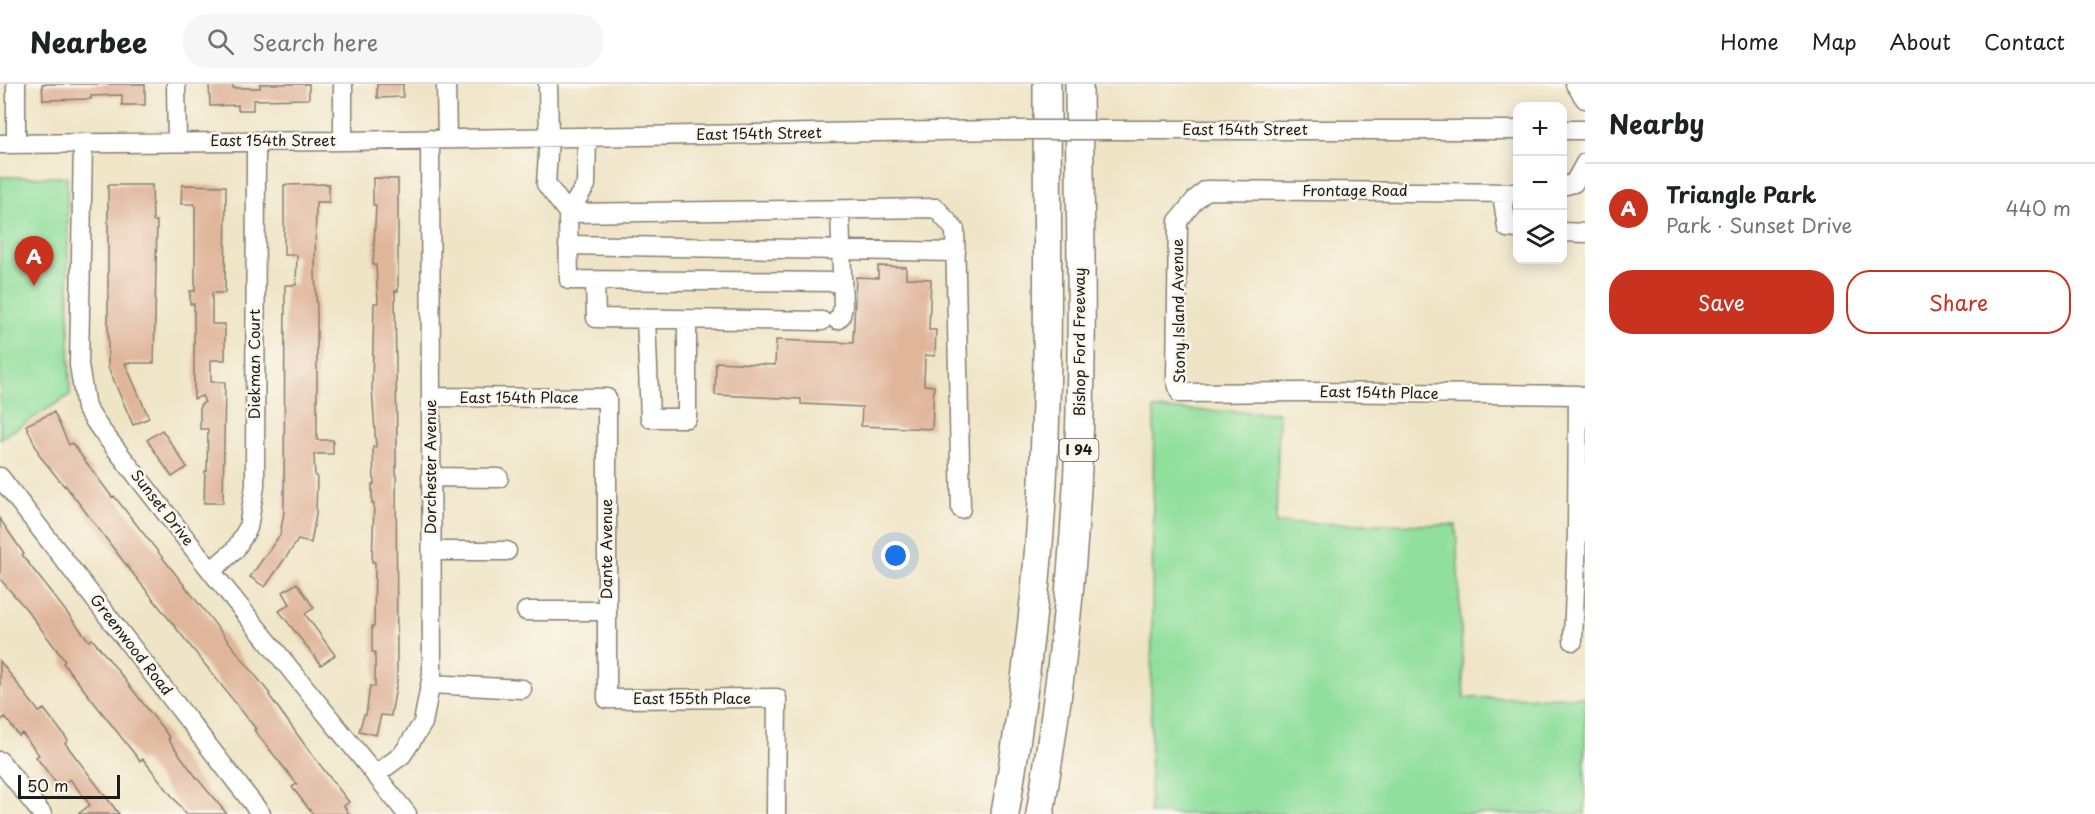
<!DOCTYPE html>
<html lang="en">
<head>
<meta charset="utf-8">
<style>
  :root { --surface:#fff; --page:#f6f6f6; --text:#202124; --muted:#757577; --line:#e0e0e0; --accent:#c8321e }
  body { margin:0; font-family:"Playpen Sans",sans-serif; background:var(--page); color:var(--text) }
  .controls { position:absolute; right:18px; top:18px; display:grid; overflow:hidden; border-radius:12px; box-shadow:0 3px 15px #0003 }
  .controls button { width:54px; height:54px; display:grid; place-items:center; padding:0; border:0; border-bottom:2px solid var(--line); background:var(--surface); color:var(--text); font:30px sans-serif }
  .scale { position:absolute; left:18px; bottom:15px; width:102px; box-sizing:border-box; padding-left:6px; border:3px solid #1c1c1c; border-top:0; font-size:16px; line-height:21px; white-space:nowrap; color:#1c1c1c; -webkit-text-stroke:4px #fbf7ec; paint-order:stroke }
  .you { position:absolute; left:896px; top:472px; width:21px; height:21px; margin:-15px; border:4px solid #fff; border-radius:50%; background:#1a73e8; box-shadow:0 0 0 9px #1a73e833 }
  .badge { display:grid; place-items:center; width:39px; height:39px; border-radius:50%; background:var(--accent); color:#fff; font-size:20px; font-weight:700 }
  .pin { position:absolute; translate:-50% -50px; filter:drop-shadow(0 2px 3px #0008) }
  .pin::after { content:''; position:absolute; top:32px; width:21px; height:18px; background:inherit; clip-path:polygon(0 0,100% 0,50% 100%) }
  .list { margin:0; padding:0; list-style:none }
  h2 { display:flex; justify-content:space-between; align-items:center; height:78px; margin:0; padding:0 24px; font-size:26px }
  h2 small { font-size:20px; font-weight:400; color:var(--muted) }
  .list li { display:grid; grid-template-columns:39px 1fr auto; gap:18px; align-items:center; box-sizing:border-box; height:90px; padding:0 24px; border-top:2px solid var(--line) }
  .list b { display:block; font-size:22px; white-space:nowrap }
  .list p { margin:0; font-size:20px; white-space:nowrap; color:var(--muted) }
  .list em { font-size:20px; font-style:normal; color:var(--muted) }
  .actions { display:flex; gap:12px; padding:18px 24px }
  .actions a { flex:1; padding:14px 0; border:2px solid var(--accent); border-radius:24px; text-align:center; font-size:21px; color:var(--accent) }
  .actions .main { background:var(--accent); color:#fff }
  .icon { flex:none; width:33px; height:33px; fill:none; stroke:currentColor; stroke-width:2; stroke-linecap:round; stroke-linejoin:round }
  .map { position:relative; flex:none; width:1585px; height:730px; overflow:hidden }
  header { display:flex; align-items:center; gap:36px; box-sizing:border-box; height:84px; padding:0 30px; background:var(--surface); border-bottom:2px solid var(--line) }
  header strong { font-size:28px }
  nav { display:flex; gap:33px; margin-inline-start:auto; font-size:21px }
  .search { width:420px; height:54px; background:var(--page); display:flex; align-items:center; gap:15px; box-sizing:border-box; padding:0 21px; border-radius:24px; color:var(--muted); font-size:22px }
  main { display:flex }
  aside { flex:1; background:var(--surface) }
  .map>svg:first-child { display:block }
  .green { fill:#91df9d; stroke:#567e5c; stroke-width:1.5 }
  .building { fill:#e0b69b }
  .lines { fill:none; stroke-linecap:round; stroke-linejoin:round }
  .minor-casing { stroke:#868071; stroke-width:21 }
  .highway-casing { stroke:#868071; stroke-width:30 }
  .minor { stroke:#fff; stroke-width:18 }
  .highway { stroke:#fff; stroke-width:27 }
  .minor-bridge-casing { stroke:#868071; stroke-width:21; stroke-linecap:butt }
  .minor-bridge { stroke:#fff; stroke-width:18 }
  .labels { text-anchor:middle; stroke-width:5; stroke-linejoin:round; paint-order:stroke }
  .shield { fill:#fbf7ec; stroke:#5f5e5a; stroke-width:1.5 }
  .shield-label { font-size:14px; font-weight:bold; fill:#1c1c1c }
  .street-label { font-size:15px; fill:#1c1c1c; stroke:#fbf7ec }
</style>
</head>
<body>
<header>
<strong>Nearbee</strong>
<div class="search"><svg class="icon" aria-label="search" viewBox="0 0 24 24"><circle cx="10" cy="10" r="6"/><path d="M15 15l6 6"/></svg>Search here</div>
<nav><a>Home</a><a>Map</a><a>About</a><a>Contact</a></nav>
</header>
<main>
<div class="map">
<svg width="1585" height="730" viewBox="0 0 1585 730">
  <rect width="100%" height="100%" fill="#fbf7ec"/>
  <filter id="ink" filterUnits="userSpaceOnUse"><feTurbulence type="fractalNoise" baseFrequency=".0167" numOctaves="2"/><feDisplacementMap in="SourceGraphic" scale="12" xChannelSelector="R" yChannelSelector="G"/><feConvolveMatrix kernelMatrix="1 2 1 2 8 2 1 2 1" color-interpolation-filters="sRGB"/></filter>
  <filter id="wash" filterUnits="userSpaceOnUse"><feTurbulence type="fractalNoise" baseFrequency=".008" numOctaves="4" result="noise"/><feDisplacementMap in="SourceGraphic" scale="24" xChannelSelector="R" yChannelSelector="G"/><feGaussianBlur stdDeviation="1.35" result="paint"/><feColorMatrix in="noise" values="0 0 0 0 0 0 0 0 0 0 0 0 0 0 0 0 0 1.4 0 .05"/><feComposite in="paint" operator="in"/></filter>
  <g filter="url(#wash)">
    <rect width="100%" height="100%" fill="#efe4c6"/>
    <path class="green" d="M0,93H67L70,311L0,355Z
      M1154,325L1279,329L1276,439L1456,441L1464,614L1585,613V730H1150Z"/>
    <g id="blocks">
      <path class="building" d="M42,0H145V21H122V11L91,12V15L43,16Z
        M209,0H233V4H260V0H309V15L253,16V26H238V21L210,22Z
        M377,0H403V13L377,14Z
        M373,94L398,95V207H395L397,360H396L397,597L391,632L381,631L376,651L359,647L364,631H366L370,602L375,603V568H372V542H374L375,478H372L374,420H372V400H374L373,363H376L372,303L374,219H378L376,181H373L376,121H373Z
        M329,100V118H316L315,189L317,228V356H333V370H314L315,392H317L316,431L311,459L298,456L265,503L250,493L280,451L284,428L285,201H296L297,171H284V101Z
        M108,101H152L153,137H157L154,279H125L149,334L133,341L108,283Z
        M182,101L226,102L225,209H212V240H225V276H211V298H225L223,419H204L205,387H207L208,345H200V321L205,318L202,312L194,315V220H190V207H195V120H181Z
        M878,182L906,183V194L931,195L929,246H936L935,272L925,271L924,301L934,302L932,345L861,342L862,323L801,320V315L715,311L716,278L775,281L776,256L853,259L856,193L878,194Z
        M54,328L69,361L72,359L112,413L114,412L270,610L269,611L310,668L349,718L344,722L349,730H313L308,724L292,703L297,700L254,646L256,645L127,482L65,401L64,402L40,372L26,341Z
        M162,346L187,383L172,393L147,356Z
        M0,435L24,470L22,471L89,557L92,555L112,579L170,654L168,655L196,693L227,730H186L143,675L140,677L63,579L65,577L27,526L0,495Z
        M297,499L314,524L305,530L335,571L321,581L279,527L290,520L283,508Z
        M0,577L39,628L44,625L68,656L65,659L119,730H78L90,721L70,695L59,703L36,673L39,671L22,649L19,652L5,633L0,637Z"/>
    </g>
  </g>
  <g filter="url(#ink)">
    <use href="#blocks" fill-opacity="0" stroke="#868071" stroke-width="1.5"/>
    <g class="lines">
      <defs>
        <path id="minor" d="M16,0V60
          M176,0L177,58
          M343,0V57
          M446,0L447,55
          M548,0L549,54L546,100L568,129
          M1575,0L1585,15
          M1127,46H1518
          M1562,46H1585
          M587,53L586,101L568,129L569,196L841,198
          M83,59L79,281L86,324L101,346L211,487L407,730
          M0,60L343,57L999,46
          M1562,102L1574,99L1585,79
          M1502,109L1507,144L1518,145
          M1518,109L1206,106L1195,116L1178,137L1176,296L1180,309L1308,308L1578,311L1577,449L1573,557
          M568,129L936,124L955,146L961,425
          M1562,148L1585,149
          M568,161L956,168
          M595,197L596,234L822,237
          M646,235L650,334H687V236
          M837,236L841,232L843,222L840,127
          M431,313L607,314V615L777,614L776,730
          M0,393L261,730
          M431,393L499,394
          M432,467H507
          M211,487L235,466L248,444L255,402L256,57
          M526,527H607
          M431,600L522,605
          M0,677L42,730
          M375,691L402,671L423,639L432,591L430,55"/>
        <path id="highway" d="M1005,730C1019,645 1031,559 1038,473C1051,316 1047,158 1047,0
          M1040,730C1059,615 1073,499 1078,382C1084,255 1080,127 1079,0"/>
      </defs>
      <use href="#minor" class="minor-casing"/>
      <use href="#highway" class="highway-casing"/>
      <use href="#minor" class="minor"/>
      <use href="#highway" class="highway"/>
      <defs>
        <path id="minor-bridge" d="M999,46H1127"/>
      </defs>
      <use href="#minor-bridge" class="minor-bridge-casing"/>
      <use href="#minor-bridge" class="minor-bridge"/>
    </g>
  </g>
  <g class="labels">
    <rect class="shield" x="1059.5" y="355" width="39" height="22" rx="4.5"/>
    <g class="shield-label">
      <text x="1079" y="371">I 94</text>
    </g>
    <g class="street-label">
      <text x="1245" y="51">East 154th Street</text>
      <text transform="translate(759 50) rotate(-1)" y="5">East 154th Street</text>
      <text x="273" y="62">East 154th Street</text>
      <text x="1355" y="112">Frontage Road</text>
      <text transform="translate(1179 227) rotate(-91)" y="5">Stony Island Avenue</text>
      <text transform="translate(1080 258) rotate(-90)" y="5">Bishop Ford Freeway</text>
      <text transform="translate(255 280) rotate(-90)" y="5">Diekman Court</text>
      <text transform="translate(1379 309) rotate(1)" y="5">East 154th Place</text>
      <text x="519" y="319">East 154th Place</text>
      <text transform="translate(431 383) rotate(-90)" y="5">Dorchester Avenue</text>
      <text transform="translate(162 424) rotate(52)" y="5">Sunset Drive</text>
      <text transform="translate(607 465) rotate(-90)" y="5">Dante Avenue</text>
      <text transform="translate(131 561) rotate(52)" y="5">Greenwood Road</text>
      <text x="692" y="620">East 155th Place</text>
    </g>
  </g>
</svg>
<div class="controls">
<button>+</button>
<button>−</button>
<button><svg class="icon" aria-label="layers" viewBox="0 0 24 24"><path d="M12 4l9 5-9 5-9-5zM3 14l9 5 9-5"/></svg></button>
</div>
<div class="scale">50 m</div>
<div class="you"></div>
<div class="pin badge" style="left:34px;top:202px">A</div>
</div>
<aside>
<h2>Nearby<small></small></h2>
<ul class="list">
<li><span class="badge">A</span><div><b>Triangle Park</b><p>Park · Sunset Drive</p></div><em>440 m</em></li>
</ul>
<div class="actions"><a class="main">Save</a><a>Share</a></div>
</aside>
</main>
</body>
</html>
